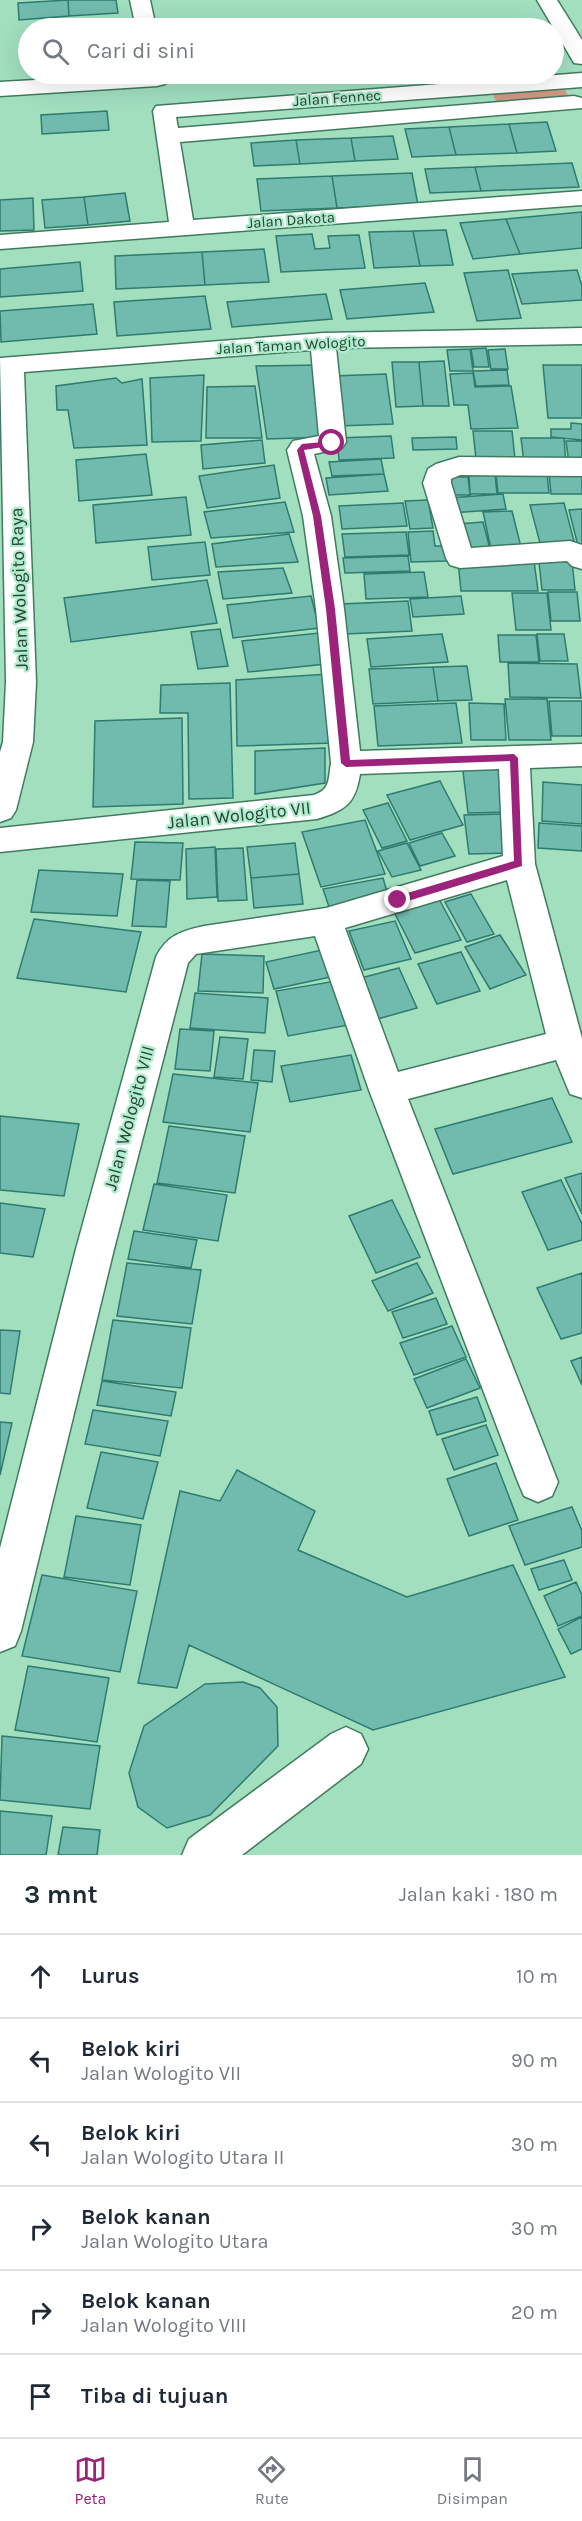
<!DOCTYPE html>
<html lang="id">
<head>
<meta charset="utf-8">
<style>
  :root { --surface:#fff; --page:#f2f2f3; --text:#1f2937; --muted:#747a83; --line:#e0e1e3; --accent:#9c237b }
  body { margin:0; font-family:Karla,sans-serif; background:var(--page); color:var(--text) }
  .stop { position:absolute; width:18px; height:18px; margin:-14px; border:4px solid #9c237b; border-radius:50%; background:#fff }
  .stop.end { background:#9c237b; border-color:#fff; box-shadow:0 2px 6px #0008 }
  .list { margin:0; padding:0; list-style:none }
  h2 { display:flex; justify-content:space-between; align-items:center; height:78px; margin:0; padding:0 24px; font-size:26px }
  h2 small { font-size:20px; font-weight:400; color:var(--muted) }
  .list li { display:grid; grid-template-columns:39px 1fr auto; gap:18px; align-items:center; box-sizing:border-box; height:84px; padding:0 24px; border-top:2px solid var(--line) }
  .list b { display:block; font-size:22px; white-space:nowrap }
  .list p { margin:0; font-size:20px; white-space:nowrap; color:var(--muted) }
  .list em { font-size:20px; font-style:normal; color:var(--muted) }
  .icon { flex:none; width:33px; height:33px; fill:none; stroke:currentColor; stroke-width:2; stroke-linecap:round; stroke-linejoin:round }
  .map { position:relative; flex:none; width:582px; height:1855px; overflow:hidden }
  .search { position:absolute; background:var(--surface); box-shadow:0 6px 24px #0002; left:18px; right:18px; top:18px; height:66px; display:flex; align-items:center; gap:15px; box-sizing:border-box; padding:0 21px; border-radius:33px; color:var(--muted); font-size:22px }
  .sheet { height:582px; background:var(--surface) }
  nav { display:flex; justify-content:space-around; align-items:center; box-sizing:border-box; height:84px; border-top:2px solid var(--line); background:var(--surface); font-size:16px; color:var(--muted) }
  nav a { display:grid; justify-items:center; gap:3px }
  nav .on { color:var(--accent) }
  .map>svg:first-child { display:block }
  .green { fill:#d29881 }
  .building { fill:#71bbae; stroke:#2f7b70; stroke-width:1.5 }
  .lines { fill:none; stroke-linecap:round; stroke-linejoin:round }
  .minor-casing { stroke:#407b5f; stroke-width:3 }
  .minor { fill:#fff; fill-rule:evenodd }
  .route { fill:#9c237b }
  .labels { text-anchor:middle; stroke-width:4.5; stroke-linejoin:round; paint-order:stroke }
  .far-street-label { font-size:15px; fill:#284135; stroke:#aeeccc }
  .street-label { font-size:18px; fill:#284135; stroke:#aeeccc }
</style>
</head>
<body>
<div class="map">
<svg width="582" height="1855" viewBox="0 0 582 1855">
  <rect width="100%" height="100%" fill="#a1dfbf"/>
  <path class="green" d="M563,86L569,97L497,103L492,93Z"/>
  <path class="building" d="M68,0L69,16L19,20L18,3Z
    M68,0H116L118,13L69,16Z
    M107,111L109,130L42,134L41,115Z
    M547,122L556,151L517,153L509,124Z
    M509,124L517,153L456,155L449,127Z
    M449,127L456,155L412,157L405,129Z
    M393,136L398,159L355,161L351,138Z
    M351,138L355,161L300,164L296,140Z
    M296,140L300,164L254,166L251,143Z
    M572,163L579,187L481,191L475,167Z
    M475,167L481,191L430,193L425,169Z
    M412,173L418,205L337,208L332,176Z
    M332,176L337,208L261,211L257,179Z
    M125,193L130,221L88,225L84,197Z
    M84,197L88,225L45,228L42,200Z
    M33,198L34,230L0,231V200Z
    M582,212V248L520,254L506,219Z
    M506,219L520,254L473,259L460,223Z
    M446,230L453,265L420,266L413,231Z
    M413,231L420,266L374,268L369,232Z
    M312,234L315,249L330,248L328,236L359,235L365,268L281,272L276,236Z
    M264,249L269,282L205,285L202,252Z
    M202,252L205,285L116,289L115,256Z
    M80,262L83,291L0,297V269Z
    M508,270L521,318L477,321L464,273Z
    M577,270L582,286V300L522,304L512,274Z
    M425,283L434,312L347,319L340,290Z
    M326,294L332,319L232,327L227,302Z
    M205,296L211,329L117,336L114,302Z
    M93,304L97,334L1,342L0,311Z
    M486,348L489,367H474L471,349Z
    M470,349L473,371H450L447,350Z
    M505,349L508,369H491L488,350Z
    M444,361L449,406H423L419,362Z
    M392,362H419L423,406L396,407Z
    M321,365L328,437L267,439L256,366Z
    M543,365H582V418H548Z
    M507,370L509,385L476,386L473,371Z
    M473,373L475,387L511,386L518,428L471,429L468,405H454L450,374Z
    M386,374L393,424L338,426L333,376Z
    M204,375L201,441L152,442L150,378Z
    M116,378L122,383L142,379L147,445L74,448L68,410H57L56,386Z
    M255,386L262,438H206L207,387Z
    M571,423L582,424V440L551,437V429H571Z
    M473,431H512L515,459H476Z
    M391,436L394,458L339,460L337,438Z
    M456,437L457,449L413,450L412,438Z
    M521,438H564L566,464L524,463Z
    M262,440L265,463L203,469L201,445Z
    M566,441H582V463H569Z
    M146,454L152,495L79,501L76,460Z
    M381,459L384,474L332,476L329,462Z
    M274,465L280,498L207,508L199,476Z
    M549,473H582V494H551Z
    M384,474L388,491L329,495L326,478Z
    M469,474H495L497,494H470Z
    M496,474H547L549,493H498Z
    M443,477H468L470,495H444Z
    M503,494L506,509L451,513L448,498Z
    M186,497L191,535L96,543L93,505Z
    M428,500L433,528L410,529L405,501Z
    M285,502L294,532L211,538L204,512Z
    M403,503L407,526L342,529L339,506Z
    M564,503L574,541L540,543L530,505Z
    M582,509V546H578L569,510Z
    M512,511L521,547L491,549L483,512Z
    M483,522L491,553L464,555L458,524Z
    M433,531L435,546H445L448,561L411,562L408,532Z
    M406,532L409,555L345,557L342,534Z
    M289,534L298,562L216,567L212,544Z
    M205,542L210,575L152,580L148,547Z
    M408,556L410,571L345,573L343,558Z
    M458,561H534L538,591H461Z
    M572,561L575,590H542L539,562Z
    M283,568L292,593L223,599L218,572Z
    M424,572L428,597L366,599L364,574Z
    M207,580L217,623L71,642L64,598Z
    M548,592H577L580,621H551Z
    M512,593H547L551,630H516Z
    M311,596L319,628L233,638L227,605Z
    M461,596L464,614L413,617L410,599Z
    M408,601L412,631L345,634L341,604Z
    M220,629L228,666L198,669L191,632Z
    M319,633L326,664L248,672L242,641Z
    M442,634L448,662L371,667L367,639Z
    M537,634H564L568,661H540Z
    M498,635H536L539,662H500Z
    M508,663L577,664L581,698L510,697Z
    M467,666L472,700L438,701L433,667Z
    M433,667L438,701L373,704L369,669Z
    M329,674L333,743L237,746L236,680Z
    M230,683L233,798L189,799L188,713H160L161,685Z
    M505,699H547L551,740H509Z
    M549,701H582V736H552Z
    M456,703L462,743L378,746L374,706Z
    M469,703L504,704L506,740H471Z
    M182,718L183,804L93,807L95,721Z
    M325,748V783L255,794V751Z
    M462,763L506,764L512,812L468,813Z
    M440,781L463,825L410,840L387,795Z
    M543,782L582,785V824L542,821Z
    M388,803L407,841L382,848L363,810Z
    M503,814L509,853L469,854L464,815Z
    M365,820L385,874L321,887L302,832Z
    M539,823L582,826V851L538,848Z
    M442,833L455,856L420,866L409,843Z
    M135,842L183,843L180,880L131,879Z
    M295,843L299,874L251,878L247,847Z
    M407,843L421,870L392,877L378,851Z
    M215,847L217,897L187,899L186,849Z
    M243,848L247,900L218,901L216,849Z
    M39,870L123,874L117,916L31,912Z
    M299,874L303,904L254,908L251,878Z
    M383,878L388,895L329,907L323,889Z
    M137,880L170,881L166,927L132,926Z
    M471,894L494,934L467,942L445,902Z
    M439,899L461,940L415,953L394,912Z
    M34,919L141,932L126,992L17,978Z
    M395,921L411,959L364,970L349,931Z
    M500,935L526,975L490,989L465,947Z
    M331,948L340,975L274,989L266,962Z
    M461,952L480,991L437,1004L418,964Z
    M202,954L264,956L263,993L198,991Z
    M399,968L417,1008L374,1020L357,979Z
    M342,980L354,1024L288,1036L276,991Z
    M195,993L268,998L265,1033L190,1028Z
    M180,1029L214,1031L210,1071L175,1069Z
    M220,1037L248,1039L243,1079L214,1077Z
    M254,1050L275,1051L272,1082L251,1080Z
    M351,1055L361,1090L290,1102L281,1066Z
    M173,1074L258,1083L250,1132L163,1122Z
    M552,1098L572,1142L453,1174L435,1129Z
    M0,1116L79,1124L64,1196L0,1190Z
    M169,1126L245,1136L235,1193L157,1183Z
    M582,1173V1214L565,1178Z
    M561,1180L582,1224V1240L548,1250L522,1192Z
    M154,1184L227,1195L218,1241L143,1230Z
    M392,1200L420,1257L376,1273L349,1216Z
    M0,1203L45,1209L33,1257L0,1253Z
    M134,1231L197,1240L191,1268L128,1259Z
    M127,1263L201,1270L192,1324L117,1316Z
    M417,1263L433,1293L388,1311L372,1281Z
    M582,1273V1333L561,1339L537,1288Z
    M436,1298L447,1324L403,1338L392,1312Z
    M113,1320L191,1328L182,1388L102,1380Z
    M452,1326L466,1357L414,1375L400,1343Z
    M0,1330L20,1331L10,1394L0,1393Z
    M582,1357V1385L571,1361Z
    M466,1359L480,1388L427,1408L414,1379Z
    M102,1381L176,1392L171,1416L97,1405Z
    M477,1397L486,1421L437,1435L429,1411Z
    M93,1410L168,1421L160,1456L85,1444Z
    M0,1422L12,1423L0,1475Z
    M486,1425L498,1455L454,1470L442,1439Z
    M101,1452L158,1462L143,1519L87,1508Z
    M496,1463L518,1520L469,1536L447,1479Z
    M237,1470L315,1511L298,1550L407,1597L513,1565L565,1677L373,1730L189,1645L177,1688L138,1683L180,1491L220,1501Z
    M572,1507L582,1531V1547L525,1565L509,1526Z
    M76,1516L141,1525L130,1585L64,1577Z
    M564,1560L572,1580L539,1590L531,1569Z
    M42,1575L137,1591L120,1672L22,1656Z
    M576,1582L582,1595V1616L558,1626L544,1596Z
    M582,1617V1649L571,1654L558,1629Z
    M28,1666L109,1678L97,1742L15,1730Z
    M243,1682L260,1688L277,1707L278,1746L210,1815L167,1828L138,1807L129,1773L144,1726L205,1684Z
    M2,1736L100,1746L90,1809L0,1800Z
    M0,1811L52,1816L46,1855H0Z
    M63,1827L100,1830L97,1855H58Z"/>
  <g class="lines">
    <defs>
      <path id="minor" d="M130,0H150L156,28H136Z
        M537,0H557L582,40V64L574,63Z
        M582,73V87L176,117L178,128L574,96L582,98V108L180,142L193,220L582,191V205L0,249V235L169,222L153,111L156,106Z
        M140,74H161L168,79L165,84L157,86L0,96V82Z
        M582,328V344L336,348L346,442L342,448L314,454L331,516L344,609L360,751L582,744V766L530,768L535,864L582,1038V1098L570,1094L556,1060L408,1099L558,1482L552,1496L538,1502L524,1496L518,1482L369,1090L315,936L196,954L188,963L114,1249L21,1631L15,1646L0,1652V1548L76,1249L156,957C167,935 182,931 204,926L326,908L503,856L499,769L360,774C355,805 345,810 317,819L0,852V828L314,795C331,789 328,779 331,763L316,609L303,516L287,450L293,441L319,436L311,350L24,372L36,682L33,742L16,810L11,818L0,822V752L3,742L6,682L0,358L323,333ZM507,880L546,1034L398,1072L345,928Z
        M459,457L582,458V476L460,475L451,479V483L471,548L570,541L582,545V569L572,566L567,561L460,568L450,565L446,558L423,483L428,469L436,464Z
        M346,1727L361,1734L368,1749L361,1764L242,1855H182L189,1839L331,1734Z"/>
    </defs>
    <use href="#minor" class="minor-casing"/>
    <use href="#minor" class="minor"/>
  </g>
  <path class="route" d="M332,441H335V445L304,450L321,516L335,609L350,760L514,754L518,758L522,866L398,904L394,903V897L514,861L510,761L346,767L341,763L326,609L313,516L297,450L302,444Z"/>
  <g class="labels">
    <g class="far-street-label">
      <text transform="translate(337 98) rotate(-4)" y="5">Jalan Fennec</text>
      <text transform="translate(291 220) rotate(-4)" y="5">Jalan Dakota</text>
      <text transform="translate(291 345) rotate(-3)" y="5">Jalan Taman Wologito</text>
    </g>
    <g class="street-label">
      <text transform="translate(19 589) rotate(-92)" y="6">Jalan Wologito Raya</text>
      <text transform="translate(239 815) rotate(-6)" y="6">Jalan Wologito VII</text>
      <text transform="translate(129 1118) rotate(-75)" y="6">Jalan Wologito VIII</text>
    </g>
  </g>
</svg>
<div class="stop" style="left:332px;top:443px"></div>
<div class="stop end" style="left:398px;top:900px"></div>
<div class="search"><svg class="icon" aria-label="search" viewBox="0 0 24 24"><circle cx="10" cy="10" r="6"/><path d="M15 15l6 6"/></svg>Cari di sini</div>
</div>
<section class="sheet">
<h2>3 mnt<small>Jalan kaki · 180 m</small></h2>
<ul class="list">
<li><svg class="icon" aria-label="ahead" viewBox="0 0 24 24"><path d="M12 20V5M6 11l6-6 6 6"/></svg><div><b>Lurus</b></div><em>10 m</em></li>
<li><svg class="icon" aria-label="left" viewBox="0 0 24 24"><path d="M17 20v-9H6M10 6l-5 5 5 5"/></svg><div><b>Belok kiri</b><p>Jalan Wologito VII</p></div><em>90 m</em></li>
<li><svg class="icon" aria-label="left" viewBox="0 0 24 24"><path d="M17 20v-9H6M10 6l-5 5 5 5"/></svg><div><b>Belok kiri</b><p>Jalan Wologito Utara II</p></div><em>30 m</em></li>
<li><svg class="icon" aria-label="right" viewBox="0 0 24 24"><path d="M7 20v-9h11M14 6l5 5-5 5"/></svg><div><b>Belok kanan</b><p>Jalan Wologito Utara</p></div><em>30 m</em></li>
<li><svg class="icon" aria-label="right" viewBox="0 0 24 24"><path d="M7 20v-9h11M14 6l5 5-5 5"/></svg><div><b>Belok kanan</b><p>Jalan Wologito VIII</p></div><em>20 m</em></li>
<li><svg class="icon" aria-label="arrive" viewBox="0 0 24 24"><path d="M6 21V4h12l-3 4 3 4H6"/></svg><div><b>Tiba di tujuan</b></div></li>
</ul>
</section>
<nav>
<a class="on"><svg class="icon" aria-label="map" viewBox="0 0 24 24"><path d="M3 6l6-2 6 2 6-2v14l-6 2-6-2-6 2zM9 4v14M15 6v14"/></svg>Peta</a>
<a><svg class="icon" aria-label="directions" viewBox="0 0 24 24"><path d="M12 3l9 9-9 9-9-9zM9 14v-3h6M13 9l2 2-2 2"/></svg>Rute</a>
<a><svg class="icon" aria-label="saved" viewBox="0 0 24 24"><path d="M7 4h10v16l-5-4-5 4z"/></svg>Disimpan</a>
</nav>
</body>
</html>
